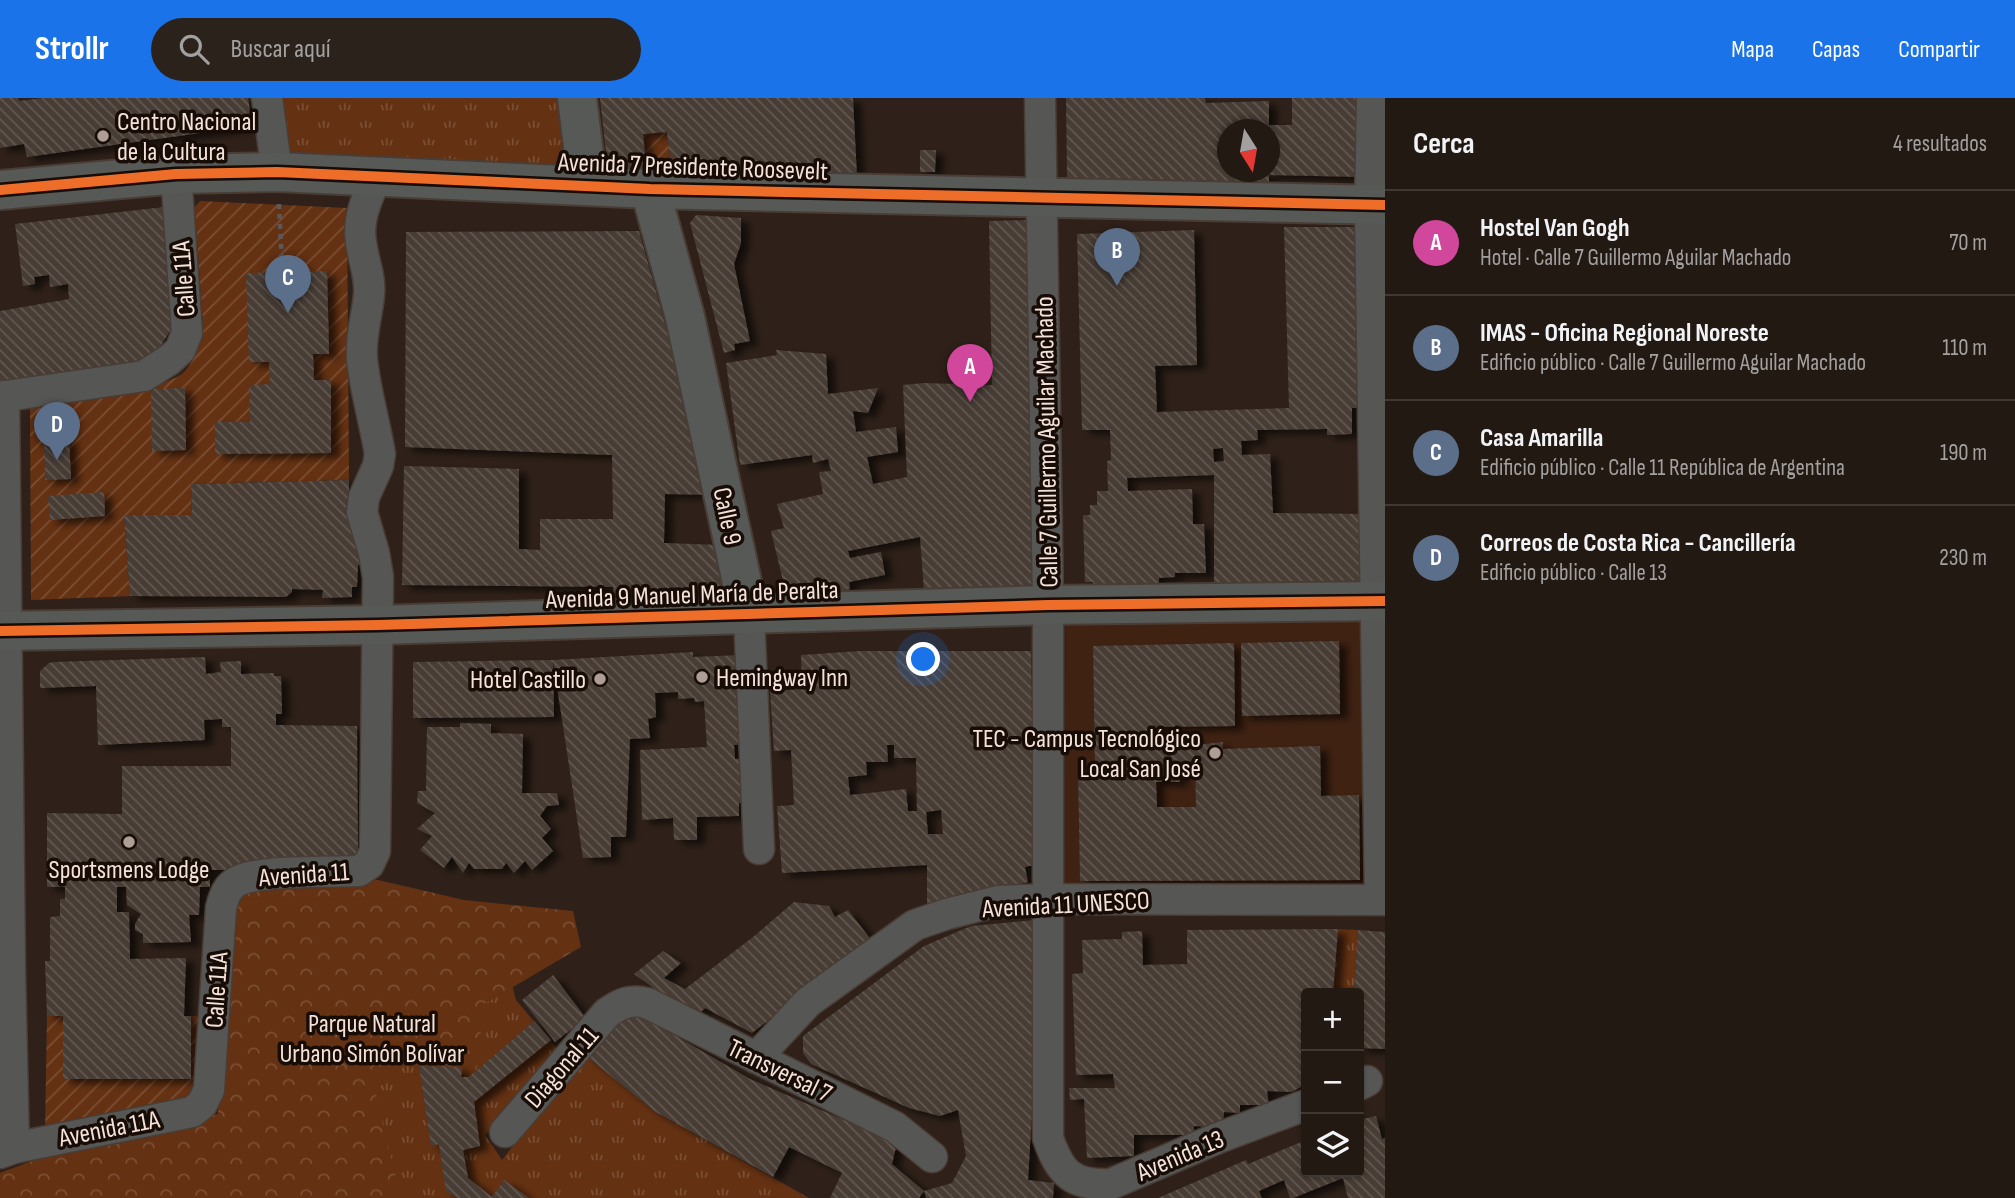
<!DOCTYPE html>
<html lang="es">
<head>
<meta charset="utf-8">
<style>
  :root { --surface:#231913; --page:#2b221c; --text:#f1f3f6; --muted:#a3a0a0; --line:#403833; --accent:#1a73e8 }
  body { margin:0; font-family:"Sofia Sans Condensed",sans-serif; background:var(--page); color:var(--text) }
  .controls { position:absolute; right:21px; bottom:21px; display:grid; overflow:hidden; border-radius:7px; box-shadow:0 2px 5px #0004 }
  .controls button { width:63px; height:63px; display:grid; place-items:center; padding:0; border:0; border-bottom:2px solid var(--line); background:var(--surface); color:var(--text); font:35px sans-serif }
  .compass { position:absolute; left:1217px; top:21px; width:63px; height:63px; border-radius:50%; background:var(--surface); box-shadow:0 2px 5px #0004; rotate:169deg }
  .you { position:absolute; left:924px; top:562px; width:24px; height:24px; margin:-18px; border:5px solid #fff; border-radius:50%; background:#1a73e8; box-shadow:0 0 0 10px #1a73e833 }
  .badge { display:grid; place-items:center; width:46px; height:46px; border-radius:50%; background:var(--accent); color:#fff; font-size:23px; font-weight:700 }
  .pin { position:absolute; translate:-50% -58px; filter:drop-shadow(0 2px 4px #0008) }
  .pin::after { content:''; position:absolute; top:37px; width:24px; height:21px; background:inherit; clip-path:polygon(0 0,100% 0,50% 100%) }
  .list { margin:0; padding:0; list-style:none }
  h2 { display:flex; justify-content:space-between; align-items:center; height:91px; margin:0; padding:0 28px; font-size:30px }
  h2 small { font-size:23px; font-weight:400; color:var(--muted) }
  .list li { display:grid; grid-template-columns:46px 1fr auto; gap:21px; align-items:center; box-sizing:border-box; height:105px; padding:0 28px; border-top:2px solid var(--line) }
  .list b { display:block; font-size:26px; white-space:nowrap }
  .list p { margin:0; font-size:23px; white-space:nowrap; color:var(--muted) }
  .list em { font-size:23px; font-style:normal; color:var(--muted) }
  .icon { flex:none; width:38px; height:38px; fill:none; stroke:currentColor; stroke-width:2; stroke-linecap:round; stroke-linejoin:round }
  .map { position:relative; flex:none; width:1385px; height:1100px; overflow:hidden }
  header { display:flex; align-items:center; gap:42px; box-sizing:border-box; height:98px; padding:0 35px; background:var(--accent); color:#fff }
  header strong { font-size:33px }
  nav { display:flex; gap:38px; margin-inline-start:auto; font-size:24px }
  .search { width:490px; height:63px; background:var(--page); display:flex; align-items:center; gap:18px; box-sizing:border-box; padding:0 24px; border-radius:38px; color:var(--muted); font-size:26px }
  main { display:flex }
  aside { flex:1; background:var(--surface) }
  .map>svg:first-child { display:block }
  .built { fill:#3f2212 }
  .grass { fill:url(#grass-tufts) }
  .forest { fill:url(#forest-crowns) }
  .garden { fill:url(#garden-furrows) }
  .building { fill:url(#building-back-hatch); fill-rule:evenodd; filter:url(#shadow) }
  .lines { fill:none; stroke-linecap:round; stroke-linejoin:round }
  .street-casing { stroke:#493d36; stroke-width:33 }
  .secondary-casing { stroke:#493d36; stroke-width:42 }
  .path { stroke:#5c5856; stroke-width:4.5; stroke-dasharray:5 5; stroke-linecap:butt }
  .street { stroke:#565754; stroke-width:30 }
  .secondary { stroke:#565956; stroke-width:38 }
  .cycleway-casing { stroke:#170c06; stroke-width:15 }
  .cycleway { stroke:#ee6e29; stroke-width:10 }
  .poi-dot { fill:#af9e96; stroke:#170c06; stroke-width:2.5 }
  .labels { text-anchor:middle; stroke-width:7; stroke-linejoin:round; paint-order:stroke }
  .poi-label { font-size:26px; fill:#f4e2da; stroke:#170c06; text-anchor:start }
  .street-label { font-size:26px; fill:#f4e2da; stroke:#170c06 }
  .park-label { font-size:26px; fill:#f3e0d6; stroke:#170c06 }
</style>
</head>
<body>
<header>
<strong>Strollr</strong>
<div class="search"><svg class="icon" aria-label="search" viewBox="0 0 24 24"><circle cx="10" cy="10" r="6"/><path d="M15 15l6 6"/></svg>Buscar aquí</div>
<nav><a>Mapa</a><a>Capas</a><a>Compartir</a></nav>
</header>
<main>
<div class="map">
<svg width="1385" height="1100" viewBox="0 0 1385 1100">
  <defs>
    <pattern id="grass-tufts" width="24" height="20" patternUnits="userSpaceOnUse" patternTransform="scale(1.75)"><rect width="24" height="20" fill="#643112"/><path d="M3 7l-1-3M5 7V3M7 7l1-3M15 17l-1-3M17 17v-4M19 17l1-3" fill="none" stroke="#7b4f34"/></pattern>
    <pattern id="forest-crowns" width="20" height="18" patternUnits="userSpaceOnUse" patternTransform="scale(1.75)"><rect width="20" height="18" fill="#643112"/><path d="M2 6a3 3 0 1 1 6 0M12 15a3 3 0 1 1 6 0" fill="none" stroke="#7b4f34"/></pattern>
    <pattern id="garden-furrows" width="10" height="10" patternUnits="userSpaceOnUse" patternTransform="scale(1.75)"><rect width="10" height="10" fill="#643112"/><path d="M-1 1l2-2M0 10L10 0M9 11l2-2" fill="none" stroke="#7b4f34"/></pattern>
    <pattern id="building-back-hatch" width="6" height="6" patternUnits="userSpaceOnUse" patternTransform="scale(1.75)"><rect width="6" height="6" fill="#473c35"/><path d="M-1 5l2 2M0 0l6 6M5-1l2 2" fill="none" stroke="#625852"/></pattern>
    <filter id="shadow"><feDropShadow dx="8" dy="4.5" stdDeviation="3.5" flood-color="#0009"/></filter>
  </defs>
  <rect width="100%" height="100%" fill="#2f2119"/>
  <path class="built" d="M1066,516L1365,517L1364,793L1064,792Z"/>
  <path class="grass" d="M281,0H565L573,70L289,58Z
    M360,782H378L404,794L492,811L516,902L557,951L485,1037L502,1062L584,956L654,1013L809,1100H0V1075L49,1057L218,1016L226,882Z
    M1338,831L1358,832L1354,895H1333Z"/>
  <path class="forest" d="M378,782L464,802L573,813L581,849L484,906L476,977L382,956L376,997L401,1100H0V1075L49,1057L218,1016L231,823L240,800L259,787Z"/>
  <path class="garden" d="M667,34L670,60L698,62L699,82L647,77L643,36Z
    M200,103L347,110L349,382L191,386L192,417H124L130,498L31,502L30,307C63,302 160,294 183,275C196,263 200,242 203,226L195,114V109Z
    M47,918H63L64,981H190L191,918L206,919L196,1001L45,1033Z"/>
  <path class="building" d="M0,0H18L19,3L44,0H248L251,19L244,29L27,59L24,46L0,50Z
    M600,0H853L857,79L699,82L698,62L670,60L667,34L643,36L647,77L608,72Z
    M1066,0H1205L1206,5L1269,3V27H1292V0H1358L1364,79L1269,77V91L1076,87L1067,80ZM1227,32H1270V74H1227Z
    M920,52H936L935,74H920Z
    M164,109L174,227L158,252L137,263L0,284V213L69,201L68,186L50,189L49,177L34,179L35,186L23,188L15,126Z
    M696,117L741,120V145L734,166L750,243L734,246L735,252L724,255L690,125Z
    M1032,122L1039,493H924L920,439L848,453L850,460L881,454L885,477L849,484L850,491L828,496L827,488L786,495L771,433L784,430L777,406L823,396L819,374L831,373L828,361L813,365L812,357L740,367L726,265L777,257L776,252L826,256L828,296L878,290L868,315L853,313L856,334L896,329L898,354L867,359L873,386L907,379L903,287L923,285L992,287L989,123Z
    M1284,129H1359L1365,310H1352V336L1327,337V331L1257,332L1258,342L1241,343L1242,357L1270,356L1273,415L1367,416L1365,490H1214V377L1127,380L1128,393L1192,391L1193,426H1204L1206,475H1175V479L1159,480V490L1093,492V484H1085L1083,417H1090V407H1097V393H1108L1107,363L1111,362L1110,332H1082L1077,136L1194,132L1197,267L1155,268L1157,314L1289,310ZM1223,350L1224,363L1214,364L1213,351Z
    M639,133L713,397L665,396L664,445L721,447L727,500L613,498V489L402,487L404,368L519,371V451L540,452V421H613L612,357L405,349L406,134Z
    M327,173L329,256H313L314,282H331V355L215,356V324H250L249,287L270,286L269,264H249L246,175Z
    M185,290L186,352L152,353L151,291Z
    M69,341L71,381L45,382L44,342Z
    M349,382V416L363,467H358L357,489H352V499L322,500L323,492L292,491V494L286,499L130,498L124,417H192L191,386Z
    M104,394L105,418L50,422L48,398Z
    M1339,543L1340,616L1242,618L1241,545Z
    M1234,545L1235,628L1160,629V639L1195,638L1196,647L1223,644L1222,651L1320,648L1321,698L1359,697L1360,782L1080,783L1078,671L1095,670L1093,548ZM1195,667L1196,709H1157L1156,684H1180L1179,668Z
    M860,553H1031L1034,767L1025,769L1028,784L927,808V767L782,775L777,708L794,707L791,652L774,653L770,593L802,591L801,557ZM887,647H894V660H916L917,713H908L906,691L850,697L848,679L867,677L866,664H888ZM941,712L943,736H928L926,714Z
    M693,554V559L740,557L747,646L734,647L735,661L748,660L750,704L739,705V718L697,719V742H674L673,720L642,722L640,652L707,649L704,603L695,604L694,600L678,601V594L655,595L656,619L648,621L650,640L630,641L626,739H611V759L583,760L553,562Z
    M205,559L206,576L221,574L220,564L241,563V576L274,575V578H281L282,616H276V627L357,628L358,762L291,772H210V789H200L199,817H189L191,844L143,845V836L135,832V826L141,816L127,807L126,789H117V814H129L130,861L186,860L184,918H191V981H63V918H47L45,863H50V819L60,818V801H65V789H47V715L122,716V668H231V629H222V621L204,622L205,642L98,647L96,588L40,590V573L49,565L54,564Z
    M553,562L554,619L413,620V564Z
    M460,625L491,626V635L523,636L522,695H557L559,707L547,708L540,718L551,731L542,740L553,753L532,772L525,763L514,775L506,765L502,771H474L469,765L463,775L452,759L444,770L420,752L432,738L417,731L435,715L417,705L418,693H426L427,629H460Z
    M794,804L829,808L835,819L848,812L872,843L752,935L705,910L701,914L655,891L634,876L663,853L681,865L664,880L685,891L753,839Z
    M1035,822L1036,947L1028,1082L1054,1085L1053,1100H926L924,1093L952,1085L966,1058L958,1012L940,1018L909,1010L811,966L803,955V938L924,848L971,828Z
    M1338,831L1333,895H1306V986L1292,994L1267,993L1269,1007H1240V1015L1224,1014L1223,1024H1214V1029L1194,1028V1037H1134V1058L1087,1060L1084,1001L1070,1002L1069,990H1115L1113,976L1076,977L1072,876L1083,875L1082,842L1122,841V834L1142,833L1143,867L1187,866V832Z
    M1358,832L1385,834V951L1359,950V895H1354Z
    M553,877L586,920L555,944L522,902Z
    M634,918L645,920L750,981L897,1045L892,1066L924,1093L919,1100H830L842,1075L789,1049L773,1079L654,1013L584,956L625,920Z
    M534,923L551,942L474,1004L480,1048L463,1052L468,1080L492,1099L504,1082L529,1100H458L446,1093L439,1046L431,1048L419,968L462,969L461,979H469Z
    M1376,1018L1382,1041L1385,1040V1100H1348L1343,1080L1293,1100H1290L1284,1082L1259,1093L1262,1100H1158L1246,1062L1248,1066L1306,1042V1074H1359V1022Z"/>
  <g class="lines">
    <defs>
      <path id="street" d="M267,0L277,74
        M1040,0L1048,507V1040C1060,1075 1072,1088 1111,1086L1218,1040L1306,1007
        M1372,0L1370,106L1380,802
        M4,298L10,873L14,1050
        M0,299L144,278L169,262L180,252L187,235L176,76
        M749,517L759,751
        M756,960L808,904L915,827L947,816L998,803L1050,801L1385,802
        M1359,987L1367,983
        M505,1034L607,915C621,905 630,901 647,905L895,1029L932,1059
        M0,1055L14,1050L192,1014L202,1006L209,992L221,810C224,799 227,788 238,783C257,772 334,774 359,773L369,766L375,753L378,479L374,455L362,414L364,399L378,368L380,356C375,325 365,292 362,261C360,239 367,219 369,197C371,179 363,162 361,144C357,121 367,98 378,78"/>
      <path id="secondary" d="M577,0L588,88
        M650,91L685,219L749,517
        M0,92L176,76L277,74L650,91L1385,107
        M0,533L378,527L1048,507L1385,503"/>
    </defs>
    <use href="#street" class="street-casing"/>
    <use href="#secondary" class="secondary-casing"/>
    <path class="path" d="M279,106L282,168"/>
    <use href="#street" class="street"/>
    <use href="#secondary" class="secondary"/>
    <defs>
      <path id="cycleway" d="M0,92L176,76L277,74L650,91L1385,107
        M0,533L378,527L1048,507L1385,503"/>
    </defs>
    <use href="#cycleway" class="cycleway-casing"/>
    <use href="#cycleway" class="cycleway"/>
  </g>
  <g class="poi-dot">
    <circle cx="103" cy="38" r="7"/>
    <circle cx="702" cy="579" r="7"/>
    <circle cx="600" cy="581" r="7"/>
    <circle cx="1215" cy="655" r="7"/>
    <circle cx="129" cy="744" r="7"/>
  </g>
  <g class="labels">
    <g class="poi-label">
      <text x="117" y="32">Centro Nacional<tspan x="117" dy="30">de la Cultura</tspan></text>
      <text x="716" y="588">Hemingway Inn</text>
      <text x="586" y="590" text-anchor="end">Hotel Castillo</text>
      <text x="1201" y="649" text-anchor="end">TEC - Campus Tecnológico<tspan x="1201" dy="30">Local San José</tspan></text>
      <text x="129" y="780" text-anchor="middle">Sportsmens Lodge</text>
    </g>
    <g class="street-label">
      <text transform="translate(693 68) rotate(2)" y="9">Avenida 7 Presidente Roosevelt</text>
      <text transform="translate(183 181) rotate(-94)" y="9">Calle 11A</text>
      <text transform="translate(1046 344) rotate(-91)" y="9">Calle 7 Guillermo Aguilar Machado</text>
      <text transform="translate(728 418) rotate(78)" y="9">Calle 9</text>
      <text transform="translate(692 496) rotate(-2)" y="9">Avenida 9 Manuel María de Peralta</text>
      <text transform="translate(304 776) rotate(-4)" y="9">Avenida 11</text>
      <text transform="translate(1066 806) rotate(-3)" y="9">Avenida 11 UNESCO</text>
      <text transform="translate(216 892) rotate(-86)" y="9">Calle 11A</text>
      <text transform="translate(561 969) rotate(-49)" y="9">Diagonal 11</text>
      <text transform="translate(780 972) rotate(26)" y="9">Transversal 7</text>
      <text transform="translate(109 1030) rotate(-11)" y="9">Avenida 11A</text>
      <text transform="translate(1180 1057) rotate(-23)" y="9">Avenida 13</text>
    </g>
    <g class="park-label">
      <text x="372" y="934">Parque Natural<tspan x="372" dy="30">Urbano Simón Bolívar</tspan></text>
    </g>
  </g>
</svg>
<div class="controls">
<button>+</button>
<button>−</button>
<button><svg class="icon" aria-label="layers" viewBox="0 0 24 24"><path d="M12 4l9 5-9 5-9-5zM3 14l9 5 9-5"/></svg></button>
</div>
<svg class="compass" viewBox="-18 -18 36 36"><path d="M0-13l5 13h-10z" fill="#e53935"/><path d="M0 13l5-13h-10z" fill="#a3a0a0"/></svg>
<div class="you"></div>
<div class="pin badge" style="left:970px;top:304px;background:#d1479c">A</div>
<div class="pin badge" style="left:1117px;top:188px;background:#5c6f8a">B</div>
<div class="pin badge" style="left:288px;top:215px;background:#5c6f8a">C</div>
<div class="pin badge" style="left:57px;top:362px;background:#5c6f8a">D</div>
</div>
<aside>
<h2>Cerca<small>4 resultados</small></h2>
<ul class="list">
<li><span class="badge" style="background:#d1479c">A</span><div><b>Hostel Van Gogh</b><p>Hotel · Calle 7 Guillermo Aguilar Machado</p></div><em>70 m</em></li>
<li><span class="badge" style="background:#5c6f8a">B</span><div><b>IMAS - Oficina Regional Noreste</b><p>Edificio público · Calle 7 Guillermo Aguilar Machado</p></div><em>110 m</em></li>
<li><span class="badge" style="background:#5c6f8a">C</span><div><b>Casa Amarilla</b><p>Edificio público · Calle 11 República de Argentina</p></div><em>190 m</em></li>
<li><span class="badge" style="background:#5c6f8a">D</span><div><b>Correos de Costa Rica - Cancillería</b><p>Edificio público · Calle 13</p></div><em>230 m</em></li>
</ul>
</aside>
</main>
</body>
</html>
